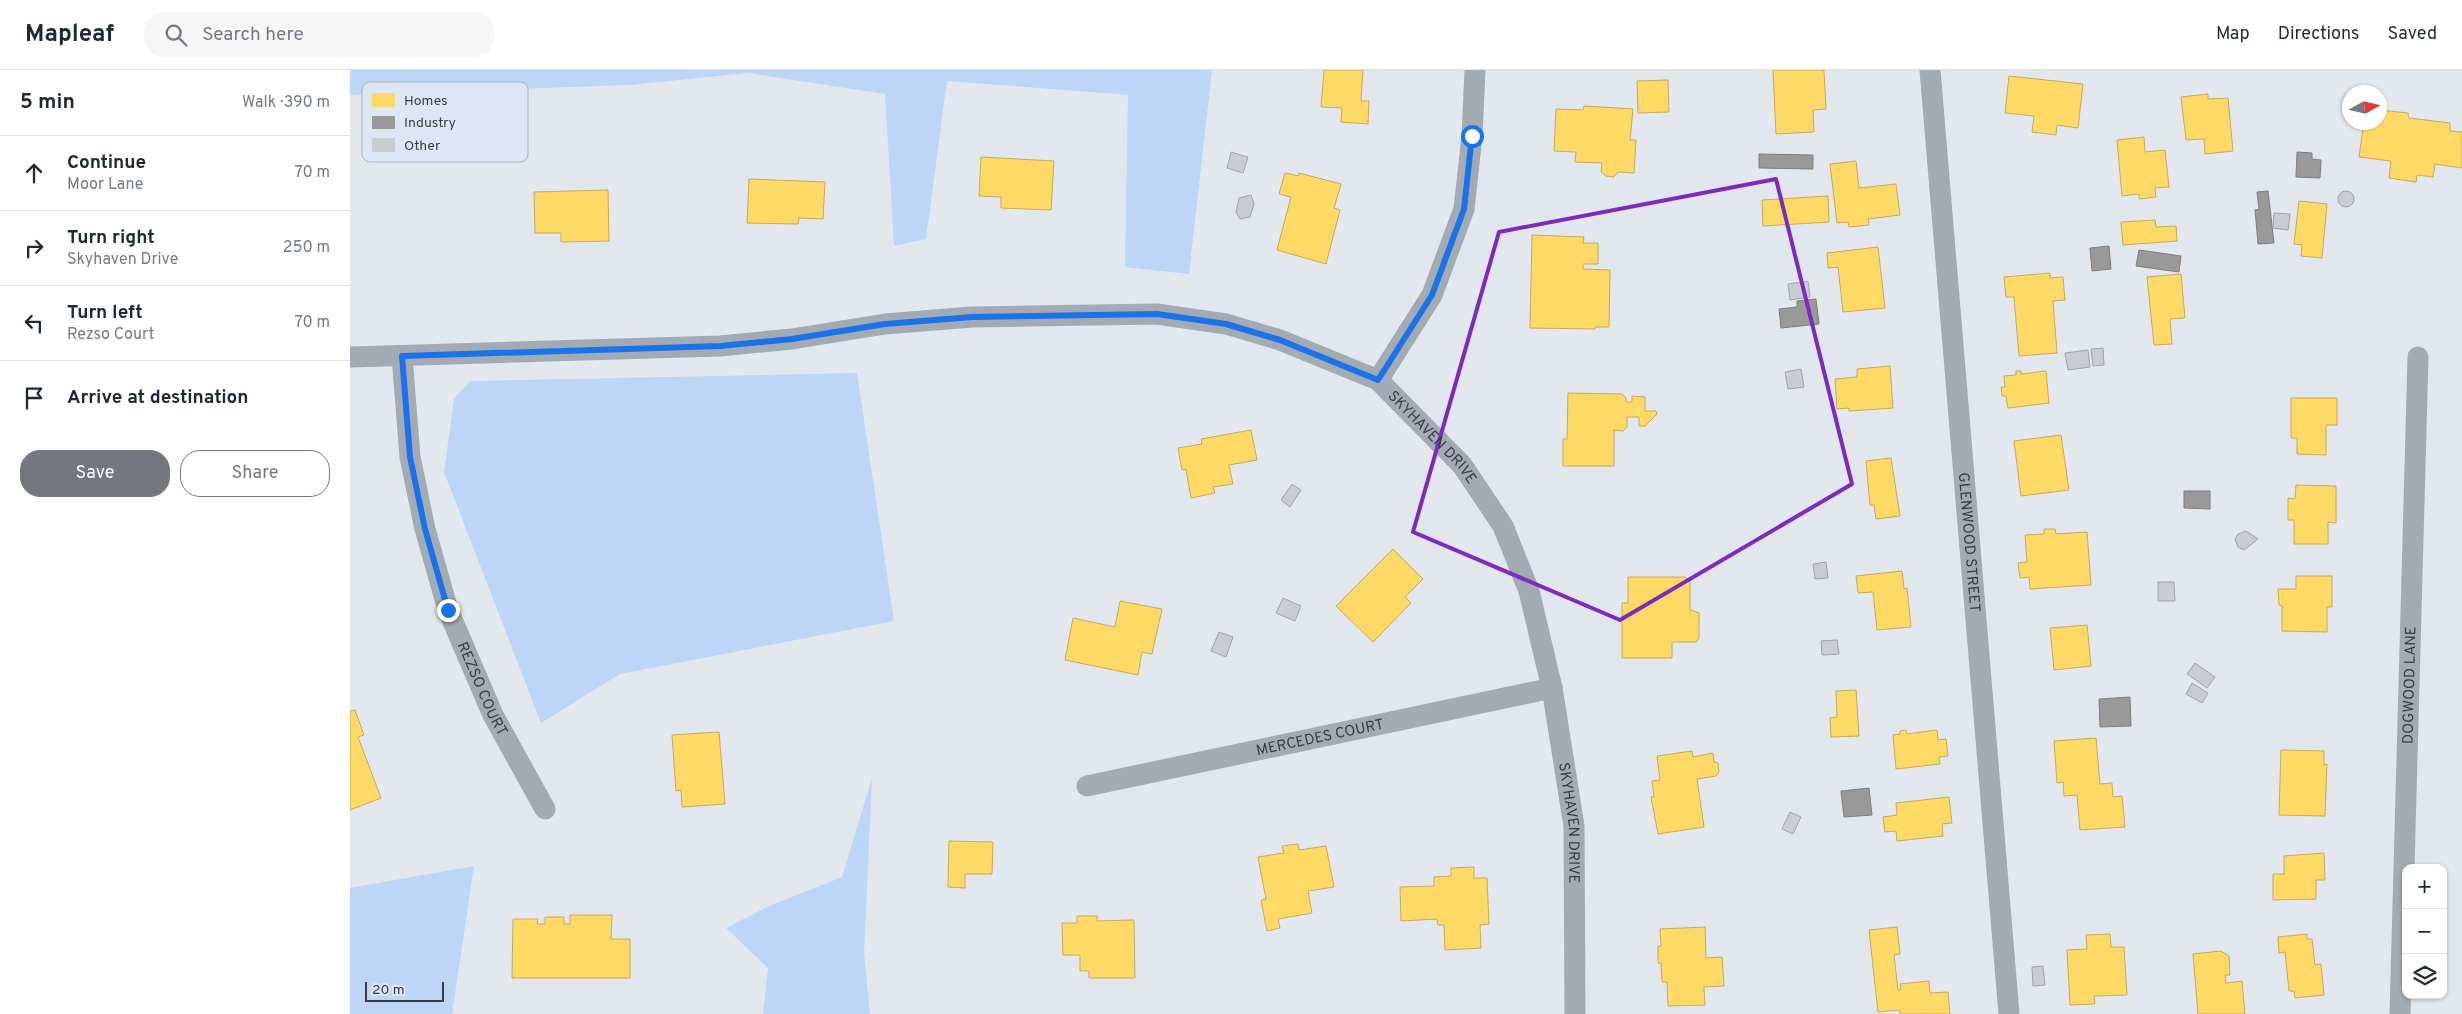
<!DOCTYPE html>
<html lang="en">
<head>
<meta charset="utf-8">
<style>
  :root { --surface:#fff; --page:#f6f6f7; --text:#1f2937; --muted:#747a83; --line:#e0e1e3; --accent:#74787e }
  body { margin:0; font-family:Overpass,sans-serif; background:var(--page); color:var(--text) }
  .controls { position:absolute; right:15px; bottom:15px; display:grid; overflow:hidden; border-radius:10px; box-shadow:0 1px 4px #0004 }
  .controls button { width:45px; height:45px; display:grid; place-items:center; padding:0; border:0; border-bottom:1px solid var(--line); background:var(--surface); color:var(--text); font:25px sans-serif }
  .compass { position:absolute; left:1992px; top:15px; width:45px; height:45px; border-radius:50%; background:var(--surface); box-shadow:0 1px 4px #0004; rotate:82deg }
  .scale { position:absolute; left:15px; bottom:12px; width:79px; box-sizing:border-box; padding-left:5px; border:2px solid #393d42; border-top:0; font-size:14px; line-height:18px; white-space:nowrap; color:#393d42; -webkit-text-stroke:4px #dce6f4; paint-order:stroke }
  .stop { position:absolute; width:15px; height:15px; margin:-11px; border:4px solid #1a73e8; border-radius:50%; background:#fff }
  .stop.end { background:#1a73e8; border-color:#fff; box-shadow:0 1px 5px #0008 }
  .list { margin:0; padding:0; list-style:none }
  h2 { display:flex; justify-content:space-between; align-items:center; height:65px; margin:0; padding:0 20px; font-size:21px }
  h2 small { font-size:16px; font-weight:400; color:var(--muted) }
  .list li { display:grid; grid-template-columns:32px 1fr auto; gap:15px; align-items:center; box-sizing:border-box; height:75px; padding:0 20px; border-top:1px solid var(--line) }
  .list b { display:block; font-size:19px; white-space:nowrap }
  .list p { margin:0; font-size:16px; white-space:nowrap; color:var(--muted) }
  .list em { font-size:16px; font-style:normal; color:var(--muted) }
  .actions { display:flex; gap:10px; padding:15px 20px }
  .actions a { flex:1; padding:11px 0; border:1px solid var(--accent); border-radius:20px; text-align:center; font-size:18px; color:var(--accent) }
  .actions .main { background:var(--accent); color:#fff }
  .icon { flex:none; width:28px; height:28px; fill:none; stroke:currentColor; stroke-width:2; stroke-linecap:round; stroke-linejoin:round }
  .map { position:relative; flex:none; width:2112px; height:944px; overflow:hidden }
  header { display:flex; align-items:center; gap:30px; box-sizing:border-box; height:70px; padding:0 25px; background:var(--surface); border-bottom:1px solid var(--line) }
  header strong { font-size:24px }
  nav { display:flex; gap:28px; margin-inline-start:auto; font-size:18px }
  .search { width:350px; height:45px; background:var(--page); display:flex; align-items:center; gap:12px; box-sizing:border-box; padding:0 18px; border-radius:20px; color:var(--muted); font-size:19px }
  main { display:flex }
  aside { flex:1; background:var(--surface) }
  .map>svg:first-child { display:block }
  .green { fill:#bdd5f7 }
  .homes { fill:#ffd966; stroke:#c4aa5b }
  .industry { fill:#999; stroke:#7c7d7f }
  .building { fill:#c8ccd1; stroke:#a0a3a9 }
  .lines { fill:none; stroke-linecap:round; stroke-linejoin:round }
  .minor { stroke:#a2aab4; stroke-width:21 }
  .route { stroke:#1a73e8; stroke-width:6 }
  .marked { fill:none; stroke:#7b2cbf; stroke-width:4; stroke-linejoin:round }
  .labels { text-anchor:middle; stroke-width:5; stroke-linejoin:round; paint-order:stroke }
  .street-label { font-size:15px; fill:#393d42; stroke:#dce6f4 }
  .key { fill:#dce6f4; stroke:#abb3bf; stroke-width:1 }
  .key-label { font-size:14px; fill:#393d42 }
</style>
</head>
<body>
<header>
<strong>Mapleaf</strong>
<div class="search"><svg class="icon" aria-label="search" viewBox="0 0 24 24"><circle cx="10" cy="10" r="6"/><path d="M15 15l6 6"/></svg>Search here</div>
<nav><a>Map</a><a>Directions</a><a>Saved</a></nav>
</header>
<main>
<aside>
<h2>5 min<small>Walk · 390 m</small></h2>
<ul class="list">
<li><svg class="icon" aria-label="ahead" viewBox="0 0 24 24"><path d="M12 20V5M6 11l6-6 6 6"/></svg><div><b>Continue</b><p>Moor Lane</p></div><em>70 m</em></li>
<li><svg class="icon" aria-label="right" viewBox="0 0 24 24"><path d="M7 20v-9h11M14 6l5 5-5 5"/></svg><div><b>Turn right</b><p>Skyhaven Drive</p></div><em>250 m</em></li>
<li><svg class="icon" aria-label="left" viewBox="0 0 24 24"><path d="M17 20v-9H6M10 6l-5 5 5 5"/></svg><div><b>Turn left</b><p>Rezso Court</p></div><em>70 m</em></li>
<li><svg class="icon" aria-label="arrive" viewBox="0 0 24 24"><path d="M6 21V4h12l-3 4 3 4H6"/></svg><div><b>Arrive at destination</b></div></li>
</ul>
<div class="actions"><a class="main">Save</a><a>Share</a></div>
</aside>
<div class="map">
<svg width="2112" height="944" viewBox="0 0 2112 944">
  <rect width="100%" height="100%" fill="#e2e7ee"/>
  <path class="green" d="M0,0H862L839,204L775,197L778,25L597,11L576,169L544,176L535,24L398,3L280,15L0,25Z
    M507,303L544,551L270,604L191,653L94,402L104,329L120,311Z
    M522,708L514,883L520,944H413L418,898L376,858L419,836L492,807Z
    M124,796L102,944H0V818Z"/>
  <path class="homes" d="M974,0H1013L1011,31H1019L1018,54L991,52L992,38L971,37Z
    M1423,0H1474L1476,39L1463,40L1464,62L1426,64Z
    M1659,6L1733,14L1728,58L1707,55L1706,65L1682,62L1684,46L1655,43Z
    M1318,10L1319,42L1288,43L1287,11Z
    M1858,24V29L1878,28L1883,81L1855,84L1854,69L1836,70L1831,27Z
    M1234,36L1283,39L1280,70H1286L1284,103L1268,102L1264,107L1256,106L1251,102L1252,93L1225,92L1226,82L1204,81L1206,39L1233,40Z
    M2030,40L2058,43L2059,48L2100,53V61L2112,62V98L2085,94L2083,107L2067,105L2066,112L2039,108L2041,91L2009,87L2014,52H2030Z
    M1794,67L1795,82L1815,80L1819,117L1805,118L1806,127L1789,129V124L1772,126L1767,70Z
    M631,87L704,91L701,140L651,138V127L629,126Z
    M1506,91L1509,118L1546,114L1550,145L1518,149L1519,155L1499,157L1498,152L1487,153L1480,94Z
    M935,103L949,106V103L991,114L984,138L990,140L976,194L927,180L941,127L929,124Z
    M399,109L475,112L473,149L449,148L448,154L397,153Z
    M258,120L259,171L211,172V163H185L184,122Z
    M1478,126L1479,152L1413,156L1412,130Z
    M1949,131L1977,134L1972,188L1951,186L1952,175L1944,174Z
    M1805,150L1806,157L1826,156L1827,171L1773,175L1771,152Z
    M1182,165L1234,167L1233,173H1248V194H1233V199L1260,200L1259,257H1245V259L1180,258Z
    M1528,177L1535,238L1493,242L1488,197L1478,198L1477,183Z
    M1700,203V208L1713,207L1715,230L1703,231L1707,283L1669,286L1664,227H1656L1654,207Z
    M1831,204L1835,248L1820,249L1822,274L1804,275L1797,207Z
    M1540,296L1543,338L1499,341V338L1487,339L1485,309L1507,307V299Z
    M1666,301H1671V304L1696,301L1699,333L1658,338L1656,326H1652L1651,317H1655L1654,306L1666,305Z
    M1218,323L1272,324L1276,328V332H1282V326L1295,327V341H1306L1307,344L1295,356H1289V347H1277V357L1273,361L1264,360V396H1213V369H1217Z
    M1941,328H1987V355H1976V385L1947,384V368H1941Z
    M901,360L907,390L879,395L883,414L863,417L865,423L841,428L836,399L832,400L828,378L852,374L851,369Z
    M1711,365L1719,420L1671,426L1664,371Z
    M1541,388L1550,446L1526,449L1524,435H1520L1516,391Z
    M1946,415L1986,416V453L1978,452V474H1944V450H1938V428L1945,429Z
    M1694,459H1705L1706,464L1737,462L1741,515L1680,519L1679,507L1670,508L1668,493L1677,492L1675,465L1694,464Z
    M1043,479L1073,509L1055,527L1061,533L1023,572L986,536Z
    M1552,501L1554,519L1557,518L1561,557L1527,560L1523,522L1508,523L1506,506Z
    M1946,506H1982V537H1977V562L1932,561V536L1929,535L1928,519H1946Z
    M1278,507H1335L1340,512V540L1349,543V568L1346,572H1322V588H1272V533H1278Z
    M770,531L812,539L802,584L792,582L788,605L715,590L723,548L765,557Z
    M1737,555L1741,596L1704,600L1700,558Z
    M1506,620L1509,666L1481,667L1480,648L1487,647L1486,621Z
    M5,640L14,665L8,667L31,728L0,740V641Z
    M1556,660L1557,664L1587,660L1588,670L1596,669L1598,686L1589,687L1590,694L1546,699L1543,665L1550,664V661Z
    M369,662L375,734L332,737L331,720L326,721L322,665Z
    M1746,668L1750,714L1762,713L1763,727L1772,726L1775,757L1730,760L1727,725L1714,726L1713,712L1707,713L1704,671Z
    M1931,680L1974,681V695L1977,694L1975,746L1929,745Z
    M1342,681L1343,687L1363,683L1364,692L1368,693L1369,702L1366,706L1347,709L1354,757L1308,764L1301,727H1304L1302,711L1310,710L1307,686Z
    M1599,727L1602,753L1592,754L1593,766L1547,771L1546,761L1535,762L1533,747L1547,745L1546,733Z
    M599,771L643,772L642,804H615V818L598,817Z
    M948,774L949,780L976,776L984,817L958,821L962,843L928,849L930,858L917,861L911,830L916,829L908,787L934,783L932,776Z
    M1974,783L1975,810H1966V829L1923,830V804H1934V786Z
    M1124,797V808H1137L1139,854L1130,855L1131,878L1095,880L1094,855H1088L1087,849L1051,851L1050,817L1084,816V807L1101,806V798Z
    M220,845H262L261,869H280V908H162L163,849H188L187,854H195V847H214V854H220Z
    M727,846H747V851L784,850L785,908H739V901H730V885H713L712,853H727Z
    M1355,857L1356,888L1372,887L1374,916L1354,917L1355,935L1318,936L1317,912H1312L1311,893H1308V876H1311L1310,859Z
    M1547,857L1550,884L1544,885L1548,920H1551L1550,914L1579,911L1580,923L1598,922L1600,944H1550V940L1528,942L1519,860Z
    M1760,864L1761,877H1774L1777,925L1744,926L1745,934L1720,935L1717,880L1737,879L1736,865Z
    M1957,864V869H1962L1965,895L1971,894L1974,925L1945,928L1944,921H1939L1935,882L1929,883L1928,867Z
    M1871,881L1879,886L1880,905H1875L1876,913L1892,911L1895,944H1848L1843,884Z"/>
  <path class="industry" d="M1947,82L1962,83V89L1971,90L1970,108L1946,107Z
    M1409,84L1463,85V99L1409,98Z
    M1918,121L1924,173L1908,174L1905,140L1909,139L1907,122Z
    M1759,176L1761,199L1742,201L1740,178Z
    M1789,180L1831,186L1829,202L1786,196Z
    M1466,229L1469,254L1431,258L1429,239L1447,237V231Z
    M1834,421H1860V439L1834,438Z
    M1780,627L1781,656L1750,657L1749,629Z
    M1519,718L1522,745L1494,747L1491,721Z"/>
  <path class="building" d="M881,82L898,87L893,103L877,98Z
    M1988 129a8 8 0 1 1 16 0a8 8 0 1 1-16 0Z
    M901,125L904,134L900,147L890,149L886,142L889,128Z
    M1924,143L1940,144L1938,160L1923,158Z
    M1458,211L1460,227L1440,230L1438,214Z
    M1753,278L1754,295L1743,296L1741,279Z
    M1738,280L1740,297L1718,300L1715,283Z
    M1451,299L1454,317L1438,319L1435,302Z
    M942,414L951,420L940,437L931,430Z
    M1896,461L1908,469L1894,480L1888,477L1885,469L1888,464Z
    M1476,492L1478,508L1465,509L1463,494Z
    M1808,512H1824L1825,531H1808Z
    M933,528L951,536L945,551L926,543Z
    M869,562L883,567L876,587L861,581Z
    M1487,570L1489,584L1472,585L1471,571Z
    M1845,593L1865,607L1857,618L1837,604Z
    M1842,613L1858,623L1852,633L1836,624Z
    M1440,742L1451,747L1443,764L1432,759Z
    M1693,896L1695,915L1683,916L1682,897Z"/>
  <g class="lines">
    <g class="minor">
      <path id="s1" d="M1580,0L1659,944"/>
      <path id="s2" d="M52,286L60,387L75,459L98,540L143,645L195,739"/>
      <path id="s3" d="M0,287L370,276L442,269L535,254L622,247L807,244L876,254L930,270L1028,310L1112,395L1153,456L1179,521L1202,618L1224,756L1225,944"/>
      <path d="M1028,310L1082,225L1114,139L1122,66L1125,0"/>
      <path id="s4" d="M737,716L1202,618"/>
      <path id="s5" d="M2050,944L2068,287"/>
    </g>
  </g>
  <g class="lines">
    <path class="route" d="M98,540L75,459L60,387L52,286L370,276L442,269L535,254L622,247L807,244L876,254L930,270L1028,310L1082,225L1114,139L1122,66"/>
  </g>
  <path class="marked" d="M1426,109L1502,414L1270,550L1063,462L1149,162Z"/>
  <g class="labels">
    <g class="street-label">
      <text dy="5" stroke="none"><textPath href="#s3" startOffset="1120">SKYHAVEN DRIVE</textPath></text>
      <text dy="5" stroke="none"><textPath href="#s1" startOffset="474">GLENWOOD STREET</textPath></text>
      <text dy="5" stroke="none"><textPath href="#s5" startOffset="329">DOGWOOD LANE</textPath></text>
      <text dy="5" stroke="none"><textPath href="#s2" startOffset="345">REZSO COURT</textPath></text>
      <text dy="5" stroke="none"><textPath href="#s4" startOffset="238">MERCEDES COURT</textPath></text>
      <text dy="5" stroke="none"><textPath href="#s3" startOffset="1540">SKYHAVEN DRIVE</textPath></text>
    </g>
  </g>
  <rect x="12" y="12" width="166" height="80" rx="8" class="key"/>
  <rect x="22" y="23" width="23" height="14" fill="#ffd966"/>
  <rect x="22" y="46" width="23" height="13" fill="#999"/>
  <rect x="22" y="68" width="23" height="14" fill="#c8ccd1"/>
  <g class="key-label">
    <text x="54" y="35">Homes</text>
    <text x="54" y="57">Industry</text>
    <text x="54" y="80">Other</text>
  </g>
</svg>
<div class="controls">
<button>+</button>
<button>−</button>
<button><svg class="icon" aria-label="layers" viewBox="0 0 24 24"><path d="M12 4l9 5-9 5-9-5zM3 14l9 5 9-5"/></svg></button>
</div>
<svg class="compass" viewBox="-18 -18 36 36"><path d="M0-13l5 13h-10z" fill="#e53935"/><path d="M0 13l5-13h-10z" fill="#747a83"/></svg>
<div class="scale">20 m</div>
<div class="stop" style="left:1122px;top:66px"></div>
<div class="stop end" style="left:98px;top:540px"></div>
</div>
</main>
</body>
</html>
